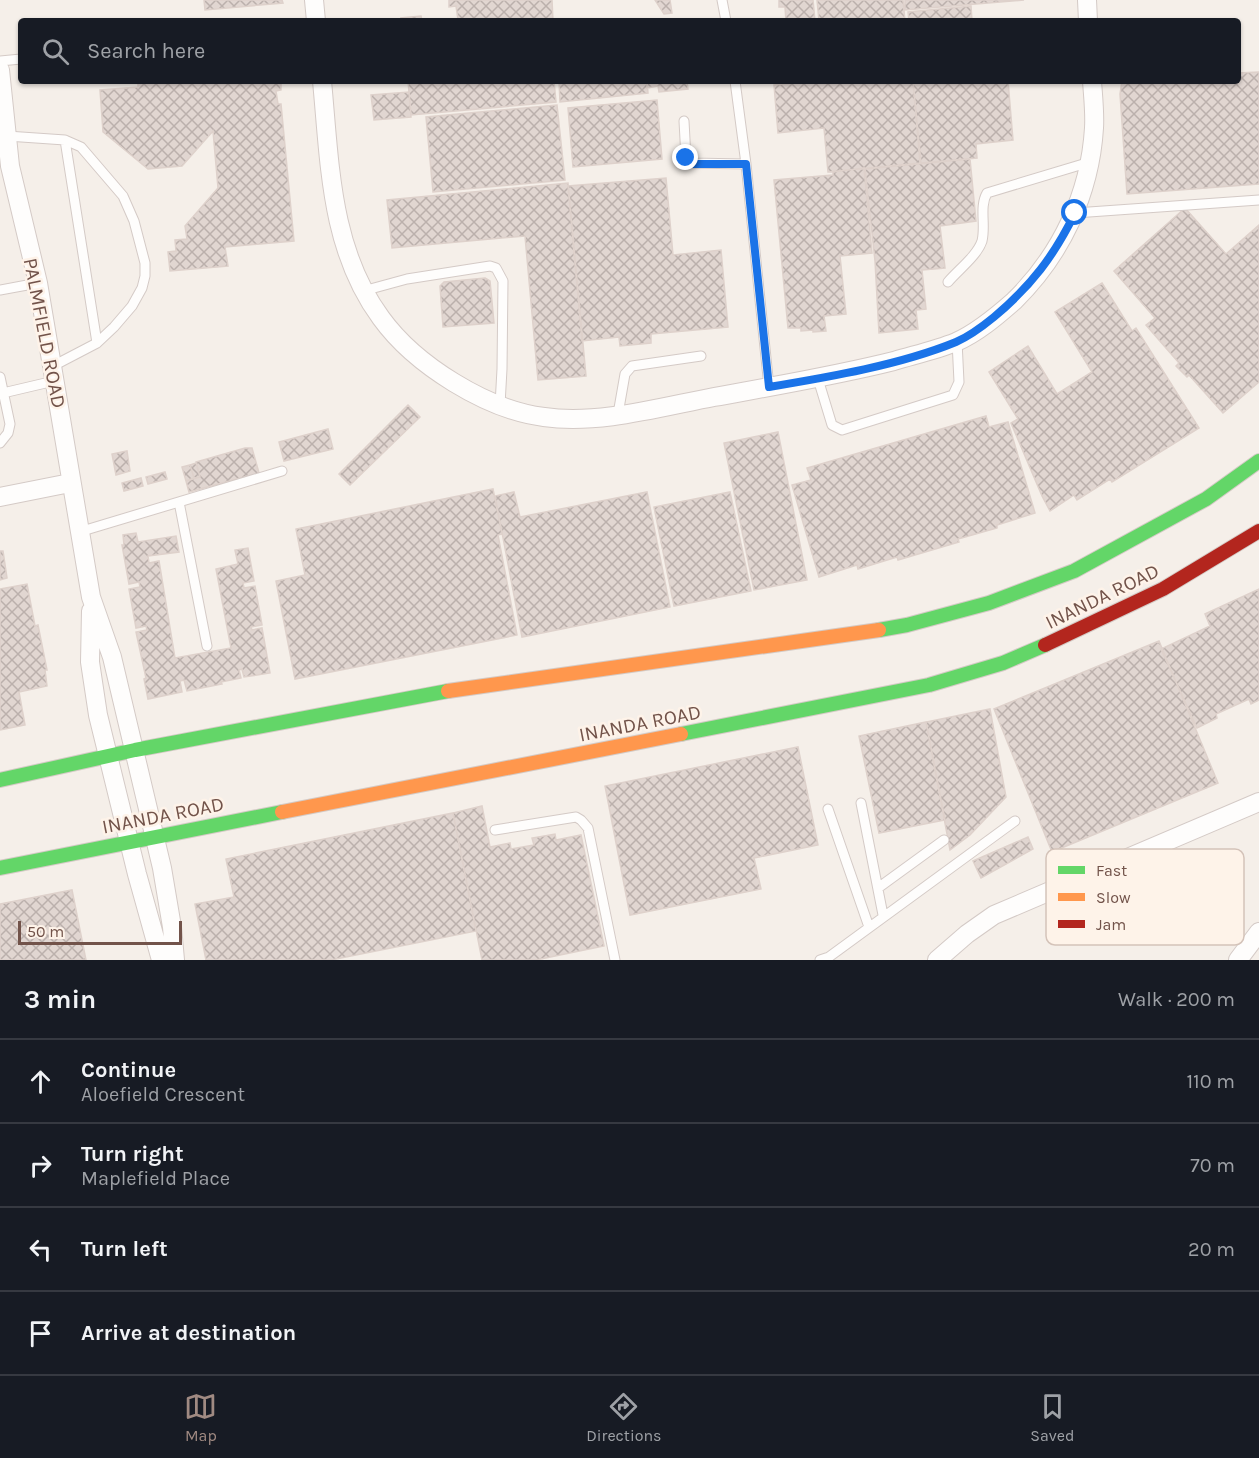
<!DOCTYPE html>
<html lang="en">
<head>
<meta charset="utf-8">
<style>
  :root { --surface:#171b24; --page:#20242c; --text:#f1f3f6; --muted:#9ea1a6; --line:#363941; --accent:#a08a82 }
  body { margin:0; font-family:Karla,sans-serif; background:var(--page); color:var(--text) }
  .scale { position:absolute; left:18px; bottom:15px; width:164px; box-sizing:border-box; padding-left:6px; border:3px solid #72534a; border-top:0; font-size:16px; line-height:21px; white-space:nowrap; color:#72534a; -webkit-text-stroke:4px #fef3e9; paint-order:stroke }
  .stop { position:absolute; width:18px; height:18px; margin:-14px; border:4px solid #1a73e8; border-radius:50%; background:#fff }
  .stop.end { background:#1a73e8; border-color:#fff; box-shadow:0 2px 6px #0008 }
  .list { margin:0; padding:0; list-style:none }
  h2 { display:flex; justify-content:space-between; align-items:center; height:78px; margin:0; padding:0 24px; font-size:26px }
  h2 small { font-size:20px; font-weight:400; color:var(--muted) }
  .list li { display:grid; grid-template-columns:39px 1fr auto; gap:18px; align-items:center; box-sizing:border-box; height:84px; padding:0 24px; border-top:2px solid var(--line) }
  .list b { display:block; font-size:22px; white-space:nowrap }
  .list p { margin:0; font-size:20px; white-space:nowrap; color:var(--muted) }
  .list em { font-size:20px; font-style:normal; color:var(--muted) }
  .icon { flex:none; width:33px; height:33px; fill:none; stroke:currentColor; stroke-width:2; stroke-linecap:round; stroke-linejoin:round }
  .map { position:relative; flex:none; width:1259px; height:960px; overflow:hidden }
  .search { position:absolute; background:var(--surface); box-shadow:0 2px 4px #0004; left:18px; right:18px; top:18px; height:66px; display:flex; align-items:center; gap:15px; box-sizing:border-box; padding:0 21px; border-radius:6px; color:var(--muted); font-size:22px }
  .sheet { height:414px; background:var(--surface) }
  nav { display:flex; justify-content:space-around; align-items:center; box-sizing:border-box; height:84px; border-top:2px solid var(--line); background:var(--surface); font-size:16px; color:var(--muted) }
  nav a { display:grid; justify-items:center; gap:3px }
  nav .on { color:var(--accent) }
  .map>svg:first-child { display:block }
  .building { fill:url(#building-cross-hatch); stroke:#ded1cb; stroke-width:1.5 }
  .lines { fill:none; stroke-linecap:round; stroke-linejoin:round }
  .lane-casing { stroke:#d4cac6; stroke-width:11 }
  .street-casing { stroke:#d4cac6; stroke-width:20 }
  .fast-casing { stroke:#d4cac5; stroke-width:16 }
  .slow-casing { stroke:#d4cac5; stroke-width:16 }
  .jam-casing { stroke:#d4cac5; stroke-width:16 }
  .lane { stroke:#fefdfc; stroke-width:9 }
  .street { stroke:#fefdfc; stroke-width:18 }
  .fast { stroke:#63d668; stroke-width:14 }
  .slow { stroke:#ff974d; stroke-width:14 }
  .jam { stroke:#b3261e; stroke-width:14 }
  .route { stroke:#1a73e8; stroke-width:8 }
  .labels { text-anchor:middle; stroke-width:5; stroke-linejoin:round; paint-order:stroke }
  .street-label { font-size:20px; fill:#72534a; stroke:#fef3e9 }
  .key { fill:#fef3e9; stroke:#d4c3b9; stroke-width:1.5 }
  .key-label { font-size:16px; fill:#72534a }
</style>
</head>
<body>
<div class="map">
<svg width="1259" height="960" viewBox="0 0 1259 960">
  <defs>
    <pattern id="building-cross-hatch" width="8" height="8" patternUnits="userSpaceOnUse" patternTransform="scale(1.5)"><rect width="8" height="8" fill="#e1d6d1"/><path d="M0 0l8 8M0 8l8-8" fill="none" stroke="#bbb0ac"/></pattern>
  </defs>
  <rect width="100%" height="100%" fill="#f5efe9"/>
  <path class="building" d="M204,0H282L283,3L205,10Z
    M449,0H552L553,21H447L458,20L456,6L449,7Z
    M655,0H670L672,13L664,14Z
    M779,0H813L815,21H786L785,7H779Z
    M817,0H903L905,21H819Z
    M905,0H1024L905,10Z
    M971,6L972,21H909L908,12Z
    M421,16L422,21H402L401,18Z
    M1259,72V184L1127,194L1120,94L1122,81H1238V73Z
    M147,81H281V90L276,91L278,104H281L294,241L225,247L228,266L170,271L168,252L176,251L175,240L187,239L185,226L218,188L213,131L182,166L148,169L103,132L100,90L138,87V82Z
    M408,81H554L556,102L411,115Z
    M559,81H647L648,93L560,102Z
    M647,81H687L688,89L659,92L658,86L647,88Z
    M817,81H913L920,163L828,172L824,128L778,133L774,85Z
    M913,81H1008L1013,140L976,144L977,158L921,163Z
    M409,92L411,117L374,120L371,95Z
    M657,100L662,159L573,167L568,108Z
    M557,105L565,180L433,192L426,117Z
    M970,159L976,221L940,226L945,268L922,270L926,309L916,310L918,329L879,333L875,261L865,169Z
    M864,168L872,253L840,256L846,314L824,316L826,331L813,332V330L801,331V328H788L774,180L833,175V172Z
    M666,178L673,255L721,250L728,327L651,334V343L620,346L619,337L582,341L568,186Z
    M568,183L586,376L538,380L525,236L392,248L387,200Z
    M1185,208L1226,254L1259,225V382L1223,413L1189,375L1187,377L1176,366L1179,363L1146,325L1155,318L1114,271Z
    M485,278L490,281L494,323L443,327L440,286L444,282Z
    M1102,283L1132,331L1136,328L1199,428L1112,482L1110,479L1077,500L1074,495L1050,511L1042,496L1011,423L1018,419L989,372L1028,346L1057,394L1092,372L1055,312Z
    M408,405L420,417L350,485L339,474Z
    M986,416L989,427L1008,422L1035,513L997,525V528L958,539L959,542L898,560L897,557L858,569L857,565L819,577L792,485L811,480L807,468Z
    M328,429L333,449L284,461L279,442Z
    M778,432L807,580L754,590L724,443Z
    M245,448H252L259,473L189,492L186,481L200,477L196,462Z
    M127,451L130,471L116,475L112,454Z
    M196,463L200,477L194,478L190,465Z
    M190,465L194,478L186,481L182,467Z
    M165,472L167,479L148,484L146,477Z
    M141,478L143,486L124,491L122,483Z
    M493,489L502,534L498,535L517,635L295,679L276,581L305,575L296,529Z
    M514,492L520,517L647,492L670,607L522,637L495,496Z
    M730,492L751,591L674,606L654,507Z
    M136,533L138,542L176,536L179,552L148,556L149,563L159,561L175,658L231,648L216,569L238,564L235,550L248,548L254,581L243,583L244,588L255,586L262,625L251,627L252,630L262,628L270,673L244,677L242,669L239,670L241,678L221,682L222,684L187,691L184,680L180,681L182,692L148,699L144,679L146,678L136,632L147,630L146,626L136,628L129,589L140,587L139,582L129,584L122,545H124L123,535Z
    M0,551H3L7,578L0,580Z
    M27,584L35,626L38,625L47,670H45L47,686L19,692L25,725L0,730V589Z
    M1259,589V700L1251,704L1249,699L1216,714L1217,718L1197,728L1161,649L1210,626L1205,614Z
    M1159,641L1218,783L1052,852L994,709Z
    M990,709L1006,797L970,835L950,850L926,722Z
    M926,722L945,820L879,833L859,736Z
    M798,747L818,845L754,858L761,889L630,915L605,786Z
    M482,806L490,847L510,843L511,849L534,845L532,838L555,834L556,840L581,835L604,946L536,960H482L453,813Z
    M453,813L476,931L331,960H206L195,904L234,897L226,859Z
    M1028,837L1033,849L981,878L973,861Z
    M72,890L86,960H0V904Z"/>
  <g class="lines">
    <defs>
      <path id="lane" d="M722,0L726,21
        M0,61L21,59
        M735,81L746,164L769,387
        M684,121L686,158L691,163L746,164
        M7,136L65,140L81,147L123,196L134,221L145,263V276L142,288L132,306L114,327L97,343L51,367
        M65,140L97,343
        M1075,213L1259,200
        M948,282C958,270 977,256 982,241C986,225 979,207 987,193L1090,162
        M0,290L38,283
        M363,291L407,279L490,266L496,268L503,281L502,369L500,405
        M0,377L10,424L8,433L0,443
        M818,379L832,425L842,430L953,395L959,382L957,341
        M3,393L54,381
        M618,414L625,374L632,366L701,356
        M179,502L207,646
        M79,532L282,471
        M861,803L883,915
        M828,809L869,927
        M495,830L576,817L581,820L588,828L615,960
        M878,888L944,840
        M820,960L829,957L1015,821"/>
      <path id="street" d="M314,0L316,21
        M1087,0L1088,21
        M0,70L10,166L38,283L91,597L112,657L162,868L172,927L175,960
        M322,81C330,164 330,249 381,318C415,365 487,410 544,417C598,425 661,407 714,397C774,386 834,376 894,361C914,355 936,350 956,342C977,333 997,316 1014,301C1061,255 1090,194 1094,128C1095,113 1093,96 1092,81
        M0,497L70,483
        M91,611L90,662L98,715L137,874L161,960
        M937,960L967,934L994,915L1259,802
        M1238,960L1259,932"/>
      <path id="fast" d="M879,630L907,625L989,603L1074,571L1206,499L1259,461
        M681,734L929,685L1003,663L1045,645
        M0,780L135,750L448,691
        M0,868L282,812"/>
      <path id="slow" d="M448,691L879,630
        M282,812L681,734"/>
      <path id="jam" d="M1045,645L1163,589L1259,531"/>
    </defs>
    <use href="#lane" class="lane-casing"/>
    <use href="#street" class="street-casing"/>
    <use href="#fast" class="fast-casing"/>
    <use href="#slow" class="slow-casing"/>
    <use href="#jam" class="jam-casing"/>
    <use href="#lane" class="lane"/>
    <use href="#street" class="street"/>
    <use href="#fast" class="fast"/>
    <use href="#slow" class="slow"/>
    <use href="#jam" class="jam"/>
  </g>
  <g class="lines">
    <path class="route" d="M686,158L693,164H746L769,387C829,377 900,365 956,342C970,336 983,326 994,317C1031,286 1054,256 1075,213"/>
  </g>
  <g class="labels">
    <g class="street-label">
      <text transform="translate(45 333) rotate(79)" y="7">PALMFIELD ROAD</text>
      <text transform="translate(1102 596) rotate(-26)" y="7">INANDA ROAD</text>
      <text transform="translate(640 723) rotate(-11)" y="7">INANDA ROAD</text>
      <text transform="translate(163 815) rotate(-11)" y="7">INANDA ROAD</text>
    </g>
  </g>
  <rect x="1046" y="849" width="198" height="96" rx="9" class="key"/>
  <rect x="1058" y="866" width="27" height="8" fill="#63d668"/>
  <rect x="1058" y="893" width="27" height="8" fill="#ff974d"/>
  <rect x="1058" y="920" width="27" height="8" fill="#b3261e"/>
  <g class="key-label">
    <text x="1096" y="876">Fast</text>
    <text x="1096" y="903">Slow</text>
    <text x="1096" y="930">Jam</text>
  </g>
</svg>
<div class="scale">50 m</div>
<div class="stop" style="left:1075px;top:213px"></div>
<div class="stop end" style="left:686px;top:158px"></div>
<div class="search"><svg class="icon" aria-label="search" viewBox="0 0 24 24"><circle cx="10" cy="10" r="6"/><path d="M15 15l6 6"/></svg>Search here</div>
</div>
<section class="sheet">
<h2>3 min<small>Walk · 200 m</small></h2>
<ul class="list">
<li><svg class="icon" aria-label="ahead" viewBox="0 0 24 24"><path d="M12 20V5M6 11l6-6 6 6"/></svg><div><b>Continue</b><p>Aloefield Crescent</p></div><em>110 m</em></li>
<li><svg class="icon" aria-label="right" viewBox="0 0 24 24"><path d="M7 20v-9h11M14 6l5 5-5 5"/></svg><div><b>Turn right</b><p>Maplefield Place</p></div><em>70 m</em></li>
<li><svg class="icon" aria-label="left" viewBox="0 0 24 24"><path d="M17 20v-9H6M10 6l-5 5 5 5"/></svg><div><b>Turn left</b></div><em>20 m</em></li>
<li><svg class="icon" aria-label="arrive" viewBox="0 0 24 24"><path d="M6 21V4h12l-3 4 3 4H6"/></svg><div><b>Arrive at destination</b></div></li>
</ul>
</section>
<nav>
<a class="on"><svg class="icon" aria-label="map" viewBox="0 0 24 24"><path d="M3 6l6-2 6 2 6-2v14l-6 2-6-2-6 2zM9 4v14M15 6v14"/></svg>Map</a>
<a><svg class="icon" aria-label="directions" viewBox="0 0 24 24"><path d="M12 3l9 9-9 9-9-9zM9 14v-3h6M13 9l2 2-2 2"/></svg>Directions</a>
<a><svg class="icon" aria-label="saved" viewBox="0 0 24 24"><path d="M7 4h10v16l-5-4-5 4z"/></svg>Saved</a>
</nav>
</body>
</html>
